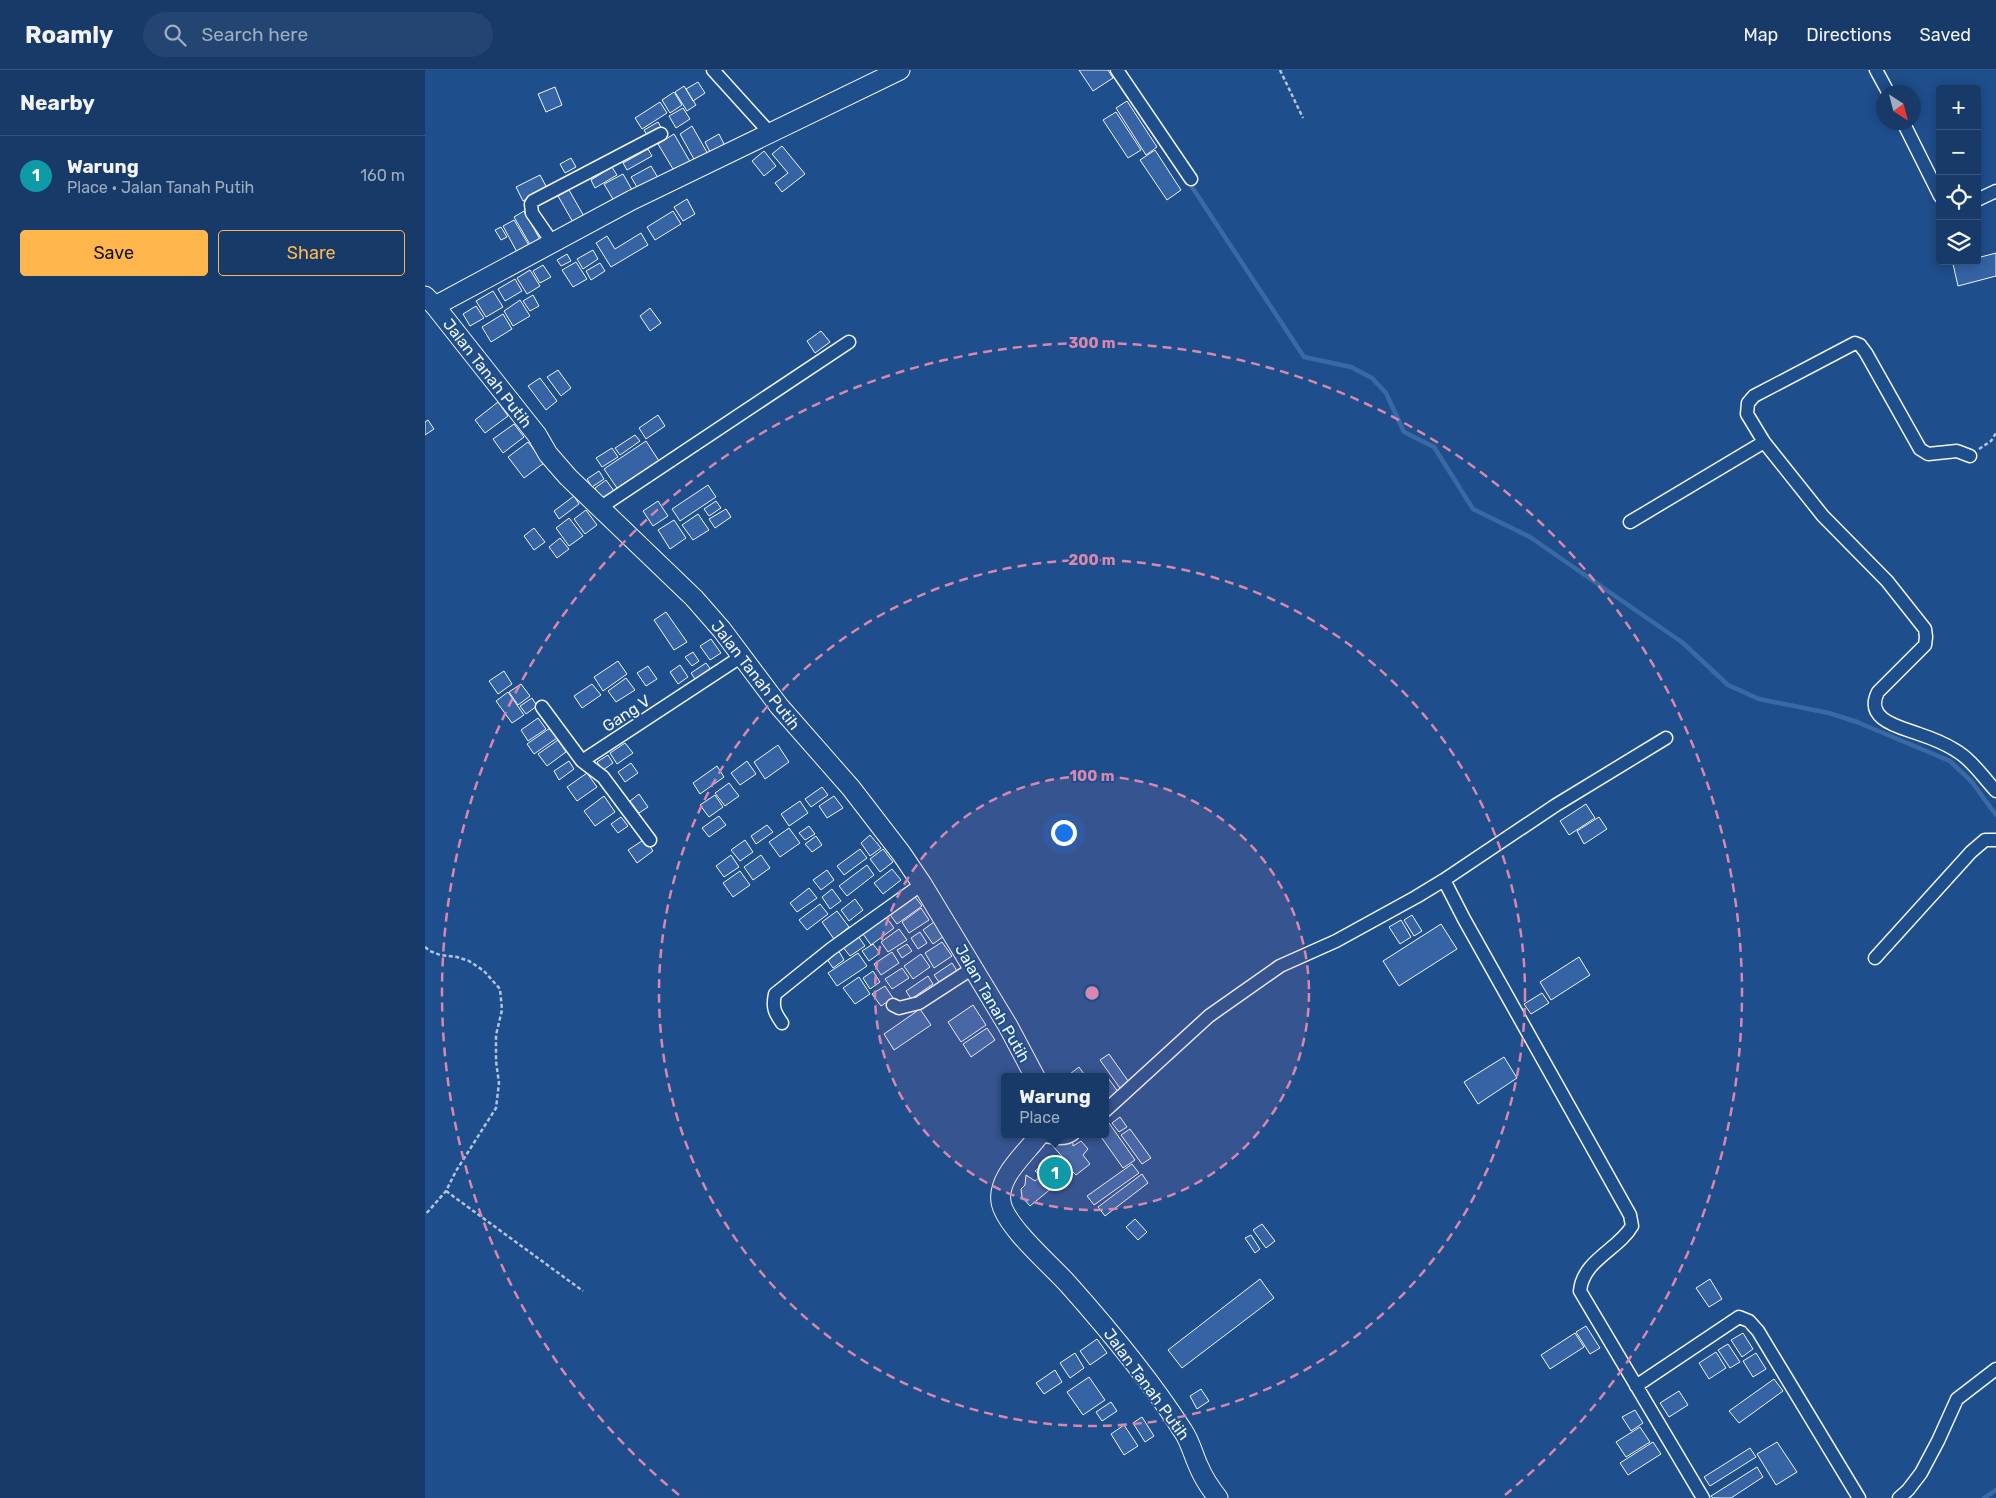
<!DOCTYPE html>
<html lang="en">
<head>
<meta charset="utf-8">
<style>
  :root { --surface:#173a69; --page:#244571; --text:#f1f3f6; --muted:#9eadc0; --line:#36547d; --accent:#ffb74d }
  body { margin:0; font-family:Rubik,sans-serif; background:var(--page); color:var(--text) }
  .controls { position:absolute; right:15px; top:15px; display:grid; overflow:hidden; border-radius:5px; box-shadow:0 2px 12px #0003 }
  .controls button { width:45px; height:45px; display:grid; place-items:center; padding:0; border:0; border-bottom:1px solid var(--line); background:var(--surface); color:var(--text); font:25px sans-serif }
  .compass { position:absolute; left:1451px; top:15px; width:45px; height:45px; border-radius:50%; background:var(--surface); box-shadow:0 2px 12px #0003; rotate:144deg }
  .you { position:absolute; left:638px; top:762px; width:18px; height:18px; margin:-12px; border:4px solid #fff; border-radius:50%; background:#1a73e8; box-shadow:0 0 0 8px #1a73e833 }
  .badge { display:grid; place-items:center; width:32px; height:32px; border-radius:50%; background:var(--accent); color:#fff; font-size:16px; font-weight:700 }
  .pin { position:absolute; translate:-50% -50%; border:2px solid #fff; box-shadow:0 1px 5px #0006 }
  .popup { position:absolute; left:576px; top:1003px; width:108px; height:65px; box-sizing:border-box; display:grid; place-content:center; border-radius:5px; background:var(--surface); filter:drop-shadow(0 1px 4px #0005); font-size:16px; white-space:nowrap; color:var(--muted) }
  .popup b { font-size:19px; color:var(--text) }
  .popup::after { content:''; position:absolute; left:50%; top:100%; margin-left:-10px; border:10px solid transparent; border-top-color:var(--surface) }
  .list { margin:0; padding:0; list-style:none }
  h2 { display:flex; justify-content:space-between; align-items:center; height:65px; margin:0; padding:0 20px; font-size:21px }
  h2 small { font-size:16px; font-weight:400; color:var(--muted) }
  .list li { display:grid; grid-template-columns:32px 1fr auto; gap:15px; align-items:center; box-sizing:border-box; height:80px; padding:0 20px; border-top:1px solid var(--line) }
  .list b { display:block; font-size:19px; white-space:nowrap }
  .list p { margin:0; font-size:16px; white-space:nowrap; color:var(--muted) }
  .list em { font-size:16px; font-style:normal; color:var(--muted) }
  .actions { display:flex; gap:10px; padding:15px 20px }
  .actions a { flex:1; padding:11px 0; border:1px solid var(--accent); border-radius:5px; text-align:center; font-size:18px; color:var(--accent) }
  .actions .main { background:var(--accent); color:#111 }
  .icon { flex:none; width:28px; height:28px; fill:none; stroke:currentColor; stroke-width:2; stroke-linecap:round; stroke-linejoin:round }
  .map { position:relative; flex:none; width:1571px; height:1428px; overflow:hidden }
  header { display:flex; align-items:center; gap:30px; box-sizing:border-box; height:70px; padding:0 25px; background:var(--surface); border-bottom:1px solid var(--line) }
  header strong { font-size:24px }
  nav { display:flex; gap:28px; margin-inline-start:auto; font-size:18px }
  .search { width:350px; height:45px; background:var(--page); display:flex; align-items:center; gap:12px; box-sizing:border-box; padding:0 18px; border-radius:28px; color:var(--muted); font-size:19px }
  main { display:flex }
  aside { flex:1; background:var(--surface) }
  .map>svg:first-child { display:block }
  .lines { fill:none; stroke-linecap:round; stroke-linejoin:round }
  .stream { stroke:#3b69a3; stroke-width:4.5 }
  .building { fill:#3563a3; stroke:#f2f6ff }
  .street-casing { stroke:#f2f6ff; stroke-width:15 }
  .secondary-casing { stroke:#f2f6ff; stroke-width:21 }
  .path { stroke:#b3c4dc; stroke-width:2.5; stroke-dasharray:4 2.5; stroke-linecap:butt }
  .street { stroke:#1f4e8c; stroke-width:12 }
  .secondary { stroke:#1f4e8c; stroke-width:19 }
  .ring { fill:none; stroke:#da87ad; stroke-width:2.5; stroke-dasharray:9 6 }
  .labels { text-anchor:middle; stroke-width:4; stroke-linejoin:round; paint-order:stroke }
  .street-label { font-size:16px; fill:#f2f6ff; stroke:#1f4e8c }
  .centre { fill:#da87ad; stroke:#1f4e8c; stroke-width:2.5 }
  .ring-label { font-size:15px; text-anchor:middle; font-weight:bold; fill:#da87ad; stroke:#1f4e8c; stroke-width:4; stroke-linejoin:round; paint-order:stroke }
</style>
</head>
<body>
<header>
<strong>Roamly</strong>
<div class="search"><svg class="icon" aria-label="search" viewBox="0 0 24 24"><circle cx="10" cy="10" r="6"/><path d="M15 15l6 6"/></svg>Search here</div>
<nav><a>Map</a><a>Directions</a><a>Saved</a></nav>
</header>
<main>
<aside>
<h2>Nearby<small></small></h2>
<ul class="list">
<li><span class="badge" style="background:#0f9aa8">1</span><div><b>Warung</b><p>Place · Jalan Tanah Putih</p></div><em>160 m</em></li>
</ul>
<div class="actions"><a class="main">Save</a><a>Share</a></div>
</aside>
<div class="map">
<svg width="1571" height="1428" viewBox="0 0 1571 1428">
  <rect width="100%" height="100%" fill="#1f4e8c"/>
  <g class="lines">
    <path class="stream" d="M763,111L879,287L926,297L947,308L961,323L979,362L1009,377L1048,439L1105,467L1258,573L1303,615L1334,629L1404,643L1432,652L1525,691L1547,712L1571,745
      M1559,1428L1571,1420"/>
  </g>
  <path class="building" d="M654,0H683L688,8L668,21Z
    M273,12L280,23L268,31L261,19Z
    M259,16L271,35L262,41L250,22Z
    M130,17L137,35L121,42L113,24Z
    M249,22L257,35L245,43L237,30Z
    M702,31L732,77L721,85L691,38Z
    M235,32L242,43L217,59L210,48Z
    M258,38L265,49L251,58L244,46Z
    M691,42L716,80L703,88L678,50Z
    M233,52L237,59L224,68L219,60Z
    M267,56L283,84L270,91L255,64Z
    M249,64L267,95L251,104L233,74Z
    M294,64L301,78L287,86L280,72Z
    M357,76L380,104L357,122L350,113L363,103L347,84Z
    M223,79L227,86L202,100L198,93Z
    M730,80L756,120L742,130L715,90Z
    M339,81L351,96L339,106L327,91Z
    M146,88L151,97L140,103L135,94Z
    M226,96L235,111L215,122L206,107Z
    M187,97L192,105L170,118L166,110Z
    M198,104L210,125L192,136L179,114Z
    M115,105L122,118L98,131L91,117Z
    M144,120L160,148L149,154L133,126Z
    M262,129L270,144L258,151L249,137Z
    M99,141L117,173L107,178L89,147Z
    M248,141L256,154L230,170L222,157Z
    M89,150L105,177L93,184L78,156Z
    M76,157L82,167L76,170L70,160Z
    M216,163L223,175L186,197L171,173L182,166L190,179Z
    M168,180L173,189L158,199L152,189Z
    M1571,183V206L1533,216L1528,194L1540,191H1552V188Z
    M142,184L146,191L136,196L132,190Z
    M151,192L162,209L148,217L137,200Z
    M175,193L180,201L166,210L161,201Z
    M118,195L126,207L115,213L108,201Z
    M105,200L115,216L102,224L92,208Z
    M90,209L97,221L80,231L73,219Z
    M68,221L78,237L61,247L51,231Z
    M108,225L114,236L105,241L98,231Z
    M95,230L105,246L88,256L79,241Z
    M51,236L59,248L45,256L38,244Z
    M225,238L236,253L225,261L215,246Z
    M78,244L87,259L66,272L57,257Z
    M396,261L405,272L390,283L382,271Z
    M133,300L146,318L136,326L122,307Z
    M115,308L132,331L121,340L103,316Z
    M73,332L83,346L60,363L50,350Z
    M233,345L240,356L221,369L214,358Z
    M3,350L9,359L0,365V352Z
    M89,354L99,367L78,383L68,369Z
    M210,365L215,371L195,385L190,378Z
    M221,371L234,391L192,418L179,399Z
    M103,372L119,393L99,408L83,387Z
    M187,378L193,387L177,397L171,388Z
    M174,401L179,409L167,417L162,409Z
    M181,410L189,421L177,429L170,418Z
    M283,415L291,427L255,451L247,439Z
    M149,426L154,434L134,449L129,441Z
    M233,431L243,446L228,456L218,441Z
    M291,431L296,438L284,446L279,439Z
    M301,439L306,447L290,458L284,449Z
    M161,440L172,455L160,464L149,449Z
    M273,444L284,460L268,470L257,455Z
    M144,448L158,466L144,476L131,458Z
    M249,450L261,468L245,479L233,460Z
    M109,458L120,472L109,480L99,466Z
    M135,468L144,479L132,488L124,477Z
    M241,542L262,572L249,580L229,550Z
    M286,569L296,583L285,590L275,576Z
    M268,582L274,591L267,596L260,587Z
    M193,591L202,604L178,621L169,607Z
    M281,593L287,601L272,612L266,603Z
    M255,595L263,607L253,614L245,602Z
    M223,596L232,609L221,616L212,603Z
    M79,601L87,614L73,624L64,611Z
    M201,608L210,620L191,632L183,621Z
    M96,614L105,626L93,635L84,622Z
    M167,614L176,625L157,638L149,626Z
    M83,622L99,645L87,653L71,631Z
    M107,628L112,636L101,644L95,636Z
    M113,648L121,659L103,671L96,660Z
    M125,658L132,668L109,684L102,674Z
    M133,670L141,682L122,696L113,684Z
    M200,673L208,683L192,694L185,683Z
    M353,675L364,692L340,709L329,692Z
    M183,685L188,693L178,700L172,692Z
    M144,691L149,699L134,710L129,701Z
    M322,691L331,704L315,715L306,703Z
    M206,693L213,703L200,712L193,702Z
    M292,696L299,707L275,724L268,713Z
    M162,703L172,717L152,731L142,717Z
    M304,713L314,726L300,736L290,723Z
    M397,717L403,725L386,737L380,729Z
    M214,724L223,737L214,743L205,731Z
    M290,725L298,737L284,747L275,735Z
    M179,726L190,742L170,756L159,741Z
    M409,726L418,738L402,748L394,736Z
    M375,731L383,743L364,756L356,744Z
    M1161,734L1170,748L1144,765L1135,751Z
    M294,746L301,755L284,767L277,758Z
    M196,747L203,756L193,763L186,754Z
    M1174,747L1182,759L1159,774L1152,761Z
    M342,755L348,762L331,774L326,766Z
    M384,756L390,764L380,770L374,763Z
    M364,758L375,773L355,787L344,772Z
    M445,765L456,778L445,786L436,773Z
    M391,766L397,775L387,782L380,774Z
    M220,769L228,781L212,793L203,780Z
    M320,770L328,782L315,791L306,780Z
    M435,779L442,788L419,805L412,796Z
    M458,779L468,792L455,802L445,789Z
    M306,785L314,797L299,807L291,796Z
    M336,785L345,798L328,810L319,797Z
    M442,795L449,805L422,826L414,816Z
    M467,799L476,810L458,824L449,813Z
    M402,800L409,810L396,820L388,810Z
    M315,801L325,815L308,827L298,813Z
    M384,818L392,828L372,842L365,833Z
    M407,819L416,831L405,839L397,827Z
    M488,824L497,836L472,854L463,842Z
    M430,829L438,840L424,851L416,840Z
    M395,834L403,844L382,860L374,850Z
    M496,838L504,850L484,863L477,852Z
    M412,841L424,857L409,869L397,852Z
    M987,845L997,861L989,866L979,850Z
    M461,847L469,858L446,875L438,864Z
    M976,850L986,867L975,874L964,857Z
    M509,852L519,866L508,874L498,860Z
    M1016,854L1032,879L974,916L958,891Z
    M474,859L482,870L463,882L456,872Z
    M495,862L502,873L493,879L486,868Z
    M433,866L440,876L425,886L417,876Z
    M517,872L527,886L509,898L500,883Z
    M448,874L455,883L444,891L437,881Z
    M482,874L487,881L477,888L472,880Z
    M412,878L419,890L408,898L400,886Z
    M467,882L474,893L456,905L449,894Z
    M433,883L442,896L412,916L403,903Z
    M496,884L505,897L488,909L479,896Z
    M1154,887L1165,905L1126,930L1115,912Z
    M527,893L534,904L516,915L509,905Z
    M477,898L484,908L467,919L460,909Z
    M448,901L455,912L445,919L438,908Z
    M503,906L508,914L486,929L481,921Z
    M434,907L445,924L430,934L418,918Z
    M460,916L468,928L456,936L447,924Z
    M1117,923L1124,933L1106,944L1099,934Z
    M548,935L561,955L536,972L523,952Z
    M495,939L506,955L469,980L459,964Z
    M562,958L570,970L546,987L538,974Z
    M684,984L706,1015L697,1021L675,990Z
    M1079,987L1092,1008L1053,1034L1039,1012Z
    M654,997L661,1007H641Z
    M683,1008L694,1023L680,1033V1010Z
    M695,1047L702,1057L694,1062L687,1053Z
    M684,1053L710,1090L698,1098L674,1064H680V1057Z
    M705,1059L726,1088L717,1094L696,1065Z
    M636,1068H644L648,1073V1076L656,1071L663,1079L658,1085L665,1094L651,1105L648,1102L640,1109L639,1108L605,1136L597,1127L596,1119L600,1115L601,1105L610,1111L616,1106L610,1101L627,1088L635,1095L640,1090L627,1075Z
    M707,1094L714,1103L669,1135L662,1126Z
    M717,1104L723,1113L680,1146L673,1137Z
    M710,1149L722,1162L713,1170L701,1157Z
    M837,1154L850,1171L841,1178L828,1160Z
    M826,1165L835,1179L830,1183L820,1168Z
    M835,1209L849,1228L757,1298L743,1280Z
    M1285,1209L1297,1229L1284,1237L1271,1218Z
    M1161,1256L1175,1278L1165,1284L1151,1262Z
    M1150,1263L1159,1277L1125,1299L1116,1285Z
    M1318,1263L1328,1279L1317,1287L1306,1270Z
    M672,1269L682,1283L665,1295L655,1281Z
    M1303,1274L1315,1292L1305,1298L1293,1280Z
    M1291,1282L1301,1298L1284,1309L1274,1293Z
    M650,1283L659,1298L645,1308L635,1293Z
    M1331,1283L1341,1299L1328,1307L1318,1291Z
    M630,1300L637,1312L619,1324L611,1313Z
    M664,1307L680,1330L658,1345L642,1322Z
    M1349,1309L1358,1321L1314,1353L1304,1341Z
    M776,1319L784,1331L772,1339L765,1326Z
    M1254,1321L1263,1335L1244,1347L1235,1333Z
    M686,1332L692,1341L677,1351L671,1342Z
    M1210,1340L1218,1353L1206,1361L1197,1347Z
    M717,1347L729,1366L720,1372L708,1353Z
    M699,1355L713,1376L699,1385L686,1364Z
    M1215,1357L1225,1372L1201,1387L1191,1372Z
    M1228,1372L1236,1384L1203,1405L1195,1393Z
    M1352,1372L1372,1402L1351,1415L1332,1384Z
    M1325,1378L1331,1387L1285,1416L1279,1407Z
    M1332,1397L1338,1407L1306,1428H1288L1286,1426Z"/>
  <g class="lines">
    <defs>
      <path id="street" d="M288,0L345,63
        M692,0L766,109
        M1451,0L1463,22
        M1478,52L1515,126
        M1552,130L1571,121
        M127,172L107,143L106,134L108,131L236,64
        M1545,386L1532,381L1503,384L1495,379L1441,283L1435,275L1430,273L1329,326L1323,333L1322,344L1339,372L1398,446L1462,511L1500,559L1501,567L1500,575L1453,622C1439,650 1475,657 1494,664C1506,668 1519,673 1530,680C1546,689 1558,707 1571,721
        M176,437L424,272
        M1205,452L1339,372
        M117,637L157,691L317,586
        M157,691L178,707L225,770
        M1019,810L1131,735L1241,668
        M1450,888L1546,782L1560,770H1571
        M468,935L474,938L494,933L548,898
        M357,953C350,943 347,938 350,924L406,879L497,814
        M680,1041L784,946L855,896L911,871L991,827L1019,810L1039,849L1205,1145L1207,1156C1193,1180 1158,1190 1155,1221L1278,1428
        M615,1065C625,1067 639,1071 648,1064
        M1211,1316L1314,1247L1324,1251L1333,1261L1434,1428
        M1474,1428L1483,1420L1496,1403L1513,1371L1532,1329L1571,1299"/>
      <path id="secondary" d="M0,226L10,236L112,365L123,384L143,407L269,528L297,560L354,636L426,718L476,783L497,814L583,956L610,1007
        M10,236L207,130L475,0
        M615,1064C602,1083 572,1106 576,1132C580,1156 626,1195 643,1214C684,1260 725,1309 758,1361C765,1371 768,1384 773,1395C778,1407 785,1418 793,1428"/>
    </defs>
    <use href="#street" class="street-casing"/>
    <use href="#secondary" class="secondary-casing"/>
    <path class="path" d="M855,0L878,48
      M1554,379L1566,371L1571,363
      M0,877L5,881L15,885L32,887L44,891L59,901L75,919L77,940L71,965V991L74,1013L71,1038L31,1101L21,1121L0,1145
      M21,1121L158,1221"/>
    <use href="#street" class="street"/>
    <use href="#secondary" class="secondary"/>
  </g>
  <circle cx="667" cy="923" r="217" fill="#da87ad" fill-opacity=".12"/>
  <g class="ring">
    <circle cx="667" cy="923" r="217"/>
    <circle cx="667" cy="923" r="433"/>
    <path d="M254 1425A650 650 0 1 1 1080 1425"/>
  </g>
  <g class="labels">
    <g class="street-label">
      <text transform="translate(63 303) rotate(52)" y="6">Jalan Tanah Putih</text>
      <text transform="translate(331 605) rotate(52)" y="6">Jalan Tanah Putih</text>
      <text transform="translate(201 643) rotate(-33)" y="6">Gang V</text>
      <text transform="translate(568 933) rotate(60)" y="6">Jalan Tanah Putih</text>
      <text transform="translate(722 1314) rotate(54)" y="6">Jalan Tanah Putih</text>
    </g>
  </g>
  <circle cx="667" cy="923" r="8" class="centre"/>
  <g class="ring-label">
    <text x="667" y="278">300 m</text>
    <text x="667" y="495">200 m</text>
    <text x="667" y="711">100 m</text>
  </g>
</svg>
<div class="controls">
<button>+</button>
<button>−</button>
<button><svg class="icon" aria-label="locate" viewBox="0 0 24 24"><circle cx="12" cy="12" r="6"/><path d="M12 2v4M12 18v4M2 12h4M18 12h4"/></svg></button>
<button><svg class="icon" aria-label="layers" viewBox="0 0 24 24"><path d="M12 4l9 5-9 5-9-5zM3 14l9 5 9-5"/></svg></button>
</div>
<svg class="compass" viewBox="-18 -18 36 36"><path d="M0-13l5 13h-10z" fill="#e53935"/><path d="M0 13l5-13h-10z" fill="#9eadc0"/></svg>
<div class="you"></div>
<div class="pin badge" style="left:630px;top:1103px;background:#0f9aa8">1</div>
<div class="popup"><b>Warung</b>Place</div>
</div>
</main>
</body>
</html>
